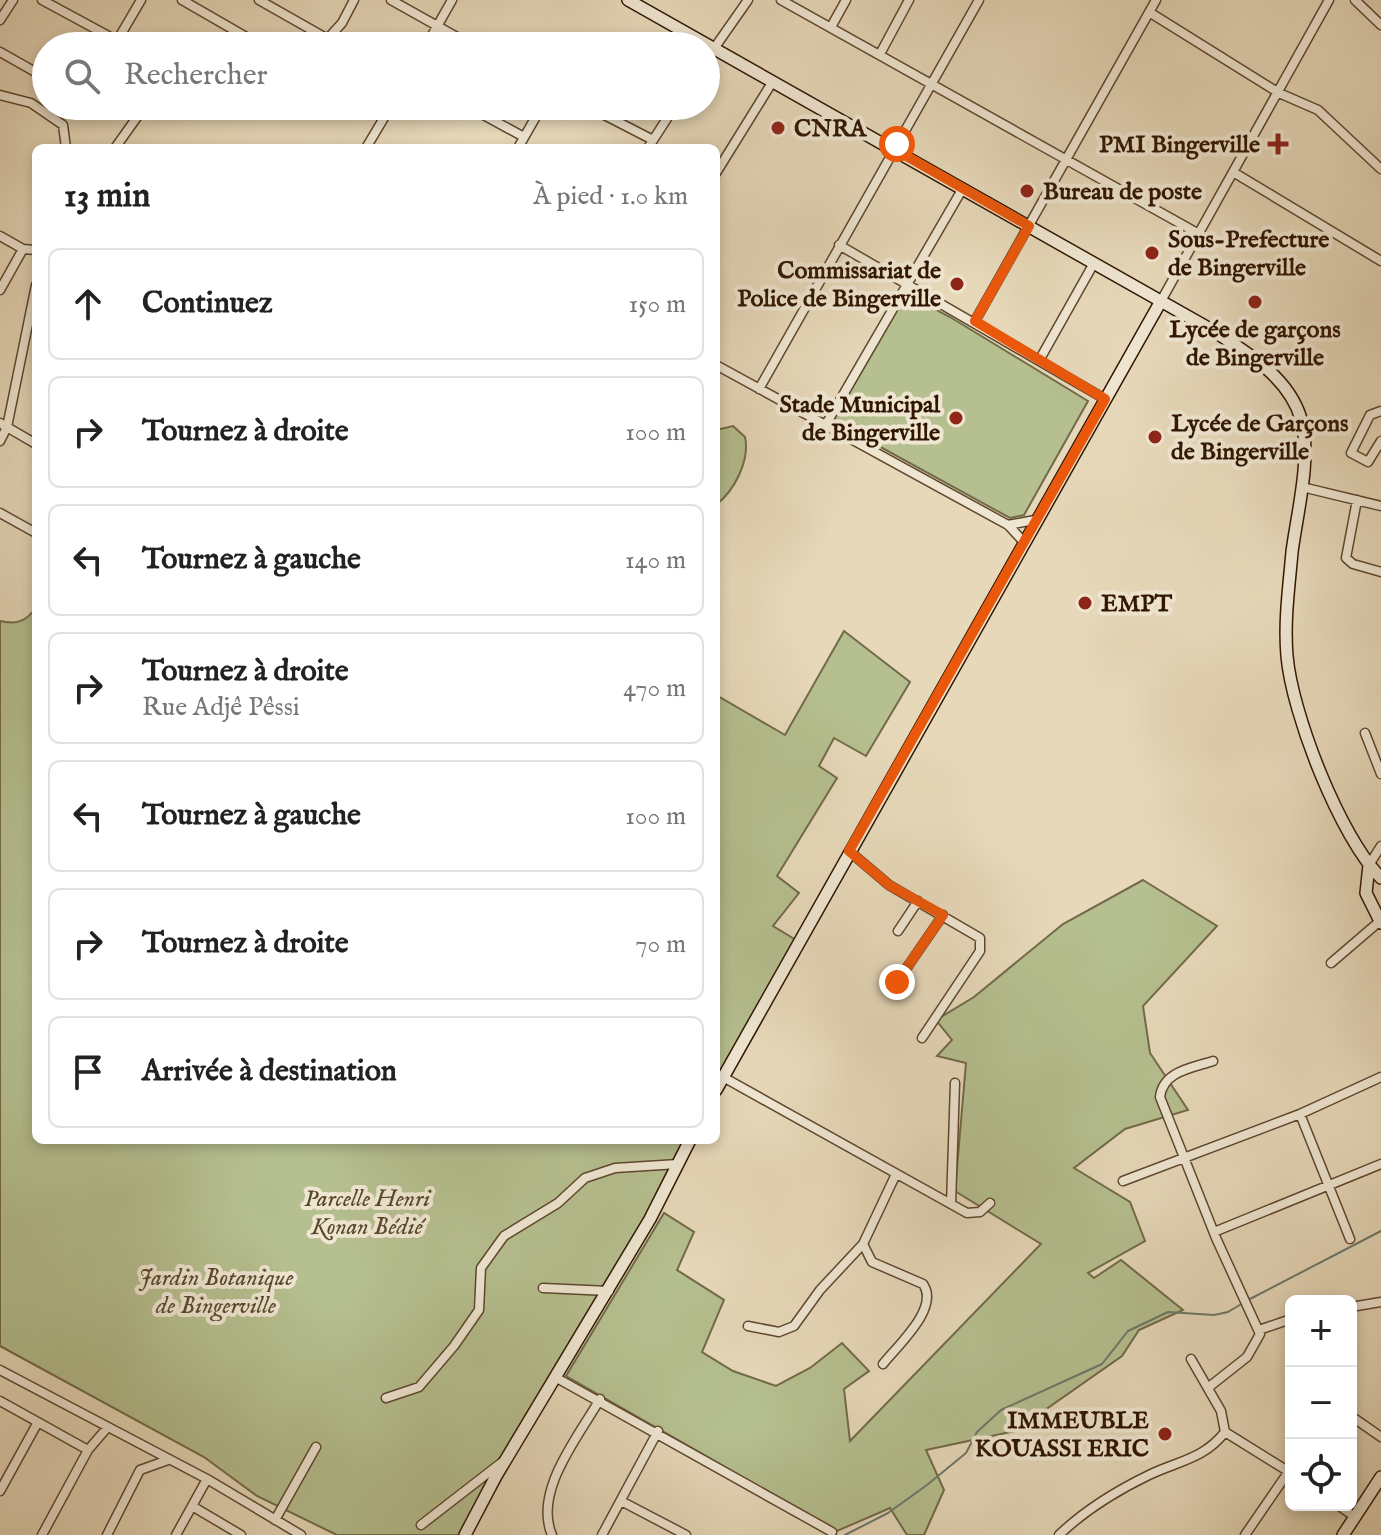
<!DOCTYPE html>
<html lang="fr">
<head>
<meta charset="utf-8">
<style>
  :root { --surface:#fff; --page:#f2f2f2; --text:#222; --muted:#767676; --line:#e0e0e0 }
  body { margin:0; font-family:"IM FELL English",serif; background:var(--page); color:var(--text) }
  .controls { position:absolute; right:24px; bottom:24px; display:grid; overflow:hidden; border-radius:12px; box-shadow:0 4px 12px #0003 }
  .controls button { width:72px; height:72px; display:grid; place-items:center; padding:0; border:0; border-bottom:2px solid var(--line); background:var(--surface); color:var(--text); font:40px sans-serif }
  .stop { position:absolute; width:24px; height:24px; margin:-18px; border:6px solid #ea580c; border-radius:50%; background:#fff }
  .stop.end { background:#ea580c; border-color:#fff; box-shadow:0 2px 8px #0008 }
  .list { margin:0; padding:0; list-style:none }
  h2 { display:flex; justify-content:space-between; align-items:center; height:104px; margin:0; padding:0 32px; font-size:34px }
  h2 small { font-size:26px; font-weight:400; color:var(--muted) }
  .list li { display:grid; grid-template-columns:52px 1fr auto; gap:24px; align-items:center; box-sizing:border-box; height:112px; margin:0 16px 16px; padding:0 16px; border:2px solid var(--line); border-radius:12px }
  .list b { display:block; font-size:30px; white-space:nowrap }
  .list p { margin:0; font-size:26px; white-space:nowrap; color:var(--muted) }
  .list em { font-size:26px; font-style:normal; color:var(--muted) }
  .icon { flex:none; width:44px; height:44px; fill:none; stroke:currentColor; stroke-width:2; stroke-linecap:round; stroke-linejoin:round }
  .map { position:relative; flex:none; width:1381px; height:1535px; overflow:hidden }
  .search { position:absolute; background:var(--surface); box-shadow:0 4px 12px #0003; left:32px; top:32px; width:688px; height:88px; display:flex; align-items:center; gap:20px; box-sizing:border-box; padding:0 28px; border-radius:44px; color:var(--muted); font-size:30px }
  .panel { position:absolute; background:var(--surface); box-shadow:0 4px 12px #0003; left:32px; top:144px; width:688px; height:1000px; border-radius:12px }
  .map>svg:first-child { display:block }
  .green { fill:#b5bf8f; stroke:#726a48; stroke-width:2 }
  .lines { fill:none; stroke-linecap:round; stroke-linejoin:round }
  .stream { stroke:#6d786b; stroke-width:2 }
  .street-casing { stroke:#5e462e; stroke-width:11 }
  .secondary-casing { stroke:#301600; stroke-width:14 }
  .street { stroke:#efe6d2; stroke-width:8 }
  .secondary { stroke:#efe6d2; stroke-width:11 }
  .route { stroke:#ea580c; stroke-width:10 }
  .poi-dot { fill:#8f2418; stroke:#efe6d2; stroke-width:3 }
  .labels { text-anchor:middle; stroke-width:8; stroke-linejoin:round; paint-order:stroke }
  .poi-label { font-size:24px; font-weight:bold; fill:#301600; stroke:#efe6d2; text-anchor:start }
  .park-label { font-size:24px; font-style:italic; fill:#58492b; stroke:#efe6d2 }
</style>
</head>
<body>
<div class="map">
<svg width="1381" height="1535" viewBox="0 0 1381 1535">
  <rect width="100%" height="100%" fill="#e6d8b9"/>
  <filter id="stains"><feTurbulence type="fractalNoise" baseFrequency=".0025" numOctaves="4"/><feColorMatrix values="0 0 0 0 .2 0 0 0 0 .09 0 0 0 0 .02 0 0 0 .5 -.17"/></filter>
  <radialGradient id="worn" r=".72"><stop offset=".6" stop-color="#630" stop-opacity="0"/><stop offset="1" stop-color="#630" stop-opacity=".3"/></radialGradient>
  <path class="green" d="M906,294L950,317L1088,401L1024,515L1010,518L833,421Z
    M733,426L745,437C750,460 735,490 716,505V430Z
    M36,608V1140H690L470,1535H337L257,1496L204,1457L0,1346V621C17,625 26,621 36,608Z
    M844,631L910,682L866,756L834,738L819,766L837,778L777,876L799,893L773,926L796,940L716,1093V695L785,735Z
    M1143,880L1217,926L1143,1006L1150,1053L1188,1110L1125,1129L1074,1168L1130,1202L1145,1241L1088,1273L1094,1278L1121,1260L1183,1310L1139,1330L1122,1356L1015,1431L926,1450L944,1490L924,1535H907L890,1508L837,1531L566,1376L664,1213L694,1232L677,1270L724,1300L702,1352L733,1371L776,1386L810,1368L842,1343L869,1371L844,1389L850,1441L1041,1244L955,1191L966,1063L937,1056L952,1040L936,1020L974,997L1063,924Z"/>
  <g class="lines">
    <path class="stream" d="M1248,1300L1381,1231
      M845,1535L888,1513L927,1485L966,1453L977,1432L1001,1410L1102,1364L1128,1331L1168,1312L1214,1315L1228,1312L1243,1303"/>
    <defs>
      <path id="street" d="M42,0L127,46
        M182,0L262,46
        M259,0L326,38
        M391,0L473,46
        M781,0L1199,234
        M1355,0L1381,25
        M1149,12L1279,93L1318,110L1381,169
        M0,20L13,0
        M831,27L846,0
        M117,41L141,0
        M321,46L342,23L354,0
        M426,46L452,0
        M0,52L46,78
        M880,54L909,0
        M706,60L748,0
        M0,95L31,103L63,125L66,148
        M241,106L264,110L277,106
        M467,106L524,137
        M587,106L653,140
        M115,148L145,106
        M366,148L391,106
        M518,148L542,106
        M648,148L675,106
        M1233,172L1381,261
        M716,173L773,81
        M0,236L23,249
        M839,245L1105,399
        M0,290L23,249L36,250
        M1161,301L1329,0
        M975,321L1156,0
        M1040,359L1094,263
        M716,365L1008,525L1023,541
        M759,389L979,0
        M1381,411L1370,415L1351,453L1368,462L1381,441
        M0,423L36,444
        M825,426L963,188
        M0,441L7,427L36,285
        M1302,487L1381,506
        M1357,500L1346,558L1353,564L1381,572
        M0,513L36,533
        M1008,525L1035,520
        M1365,733L1381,774
        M849,851L889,885L980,938V951L922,1038
        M1369,865L1381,846
        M898,931L918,901
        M1331,963L1380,921
        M897,982L943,915
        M723,1077L967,1213L980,1212L990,1203
        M1300,1114L1350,1239
        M1123,1181L1300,1114L1381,1077
        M951,1204L955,1083
        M1214,1232L1381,1164
        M863,1244L872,1262L923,1284C940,1308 898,1345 883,1364
        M543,1288L609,1291
        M1351,1307L1381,1302
        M748,1326L779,1332L794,1326L820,1290L863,1244L896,1174
        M1259,1330L1291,1319
        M0,1370L207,1479L301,1535
        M555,1377L832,1532
        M1209,1387L1247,1357L1260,1334L1216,1238L1160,1097C1163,1071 1192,1068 1213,1061
        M386,1398L419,1387L454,1346L479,1310L481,1268L504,1236L558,1203L585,1178L615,1168L678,1164
        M0,1401L88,1450
        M1351,1416L1381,1437
        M1225,1432L1291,1473
        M0,1491L38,1422
        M621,1501L686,1535
        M1338,1505L1355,1517
        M192,1506L241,1535
        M275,1520L316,1447
        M421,1525L501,1463
        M42,1535L88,1450L107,1428
        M107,1535L140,1470L168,1460
        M176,1535L207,1479
        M552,1535C533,1491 579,1436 600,1399
        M602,1535L658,1431
        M1059,1535C1086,1509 1116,1491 1149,1475C1178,1461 1204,1459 1225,1432L1221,1411L1191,1359
        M1245,1535L1289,1471"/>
      <path id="secondary" d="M628,0L1212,330C1246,352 1289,377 1301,419C1312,457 1297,513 1292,552C1289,587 1284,621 1287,656C1292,714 1340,837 1381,878
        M1369,865L1366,893L1381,923
        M716,1090L1161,301
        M465,1535L496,1476L650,1219L690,1140
        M1343,1535L1381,1477"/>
    </defs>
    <use href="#street" class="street-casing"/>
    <use href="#secondary" class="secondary-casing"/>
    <use href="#street" class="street"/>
    <use href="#secondary" class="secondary"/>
  </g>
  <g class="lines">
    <path class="route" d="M897,144L894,149L1029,226L975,321L1105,399L849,851L889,885L943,915L897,982"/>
  </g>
  <g class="poi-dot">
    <circle cx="778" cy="128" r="8"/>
    <path d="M1274 132h8v8h8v8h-8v8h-8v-8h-8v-8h8z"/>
    <circle cx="1027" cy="191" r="8"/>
    <circle cx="1152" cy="253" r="8"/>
    <circle cx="957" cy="284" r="8"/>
    <circle cx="1255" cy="302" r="8"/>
    <circle cx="956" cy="418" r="8"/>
    <circle cx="1155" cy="437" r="8"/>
    <circle cx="1085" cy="603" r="8"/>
    <circle cx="1165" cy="1434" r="8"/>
  </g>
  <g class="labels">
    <g class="poi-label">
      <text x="794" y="136">CNRA</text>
      <text x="1260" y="152" text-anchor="end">PMI Bingerville</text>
      <text x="1043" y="199">Bureau de poste</text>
      <text x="1168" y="247">Sous-Prefecture<tspan x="1168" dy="28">de Bingerville</tspan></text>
      <text x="941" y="278" text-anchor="end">Commissariat de<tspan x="941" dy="28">Police de Bingerville</tspan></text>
      <text x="1255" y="337" text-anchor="middle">Lycée de garçons<tspan x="1255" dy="28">de Bingerville</tspan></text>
      <text x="940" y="412" text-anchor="end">Stade Municipal<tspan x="940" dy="28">de Bingerville</tspan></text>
      <text x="1171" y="431">Lycée de Garçons<tspan x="1171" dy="28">de Bingerville</tspan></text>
      <text x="1101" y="611">EMPT</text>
      <text x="1149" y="1428" text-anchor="end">IMMEUBLE<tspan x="1149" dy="28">KOUASSI ERIC</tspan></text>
    </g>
    <g class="park-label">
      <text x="367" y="1206">Parcelle Henri<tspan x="367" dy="28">Konan Bédié</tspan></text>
      <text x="216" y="1285">Jardin Botanique<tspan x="216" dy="28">de Bingerville</tspan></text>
    </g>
  </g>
  <rect width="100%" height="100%" filter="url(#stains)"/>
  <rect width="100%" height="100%" fill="url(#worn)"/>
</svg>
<div class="controls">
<button>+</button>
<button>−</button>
<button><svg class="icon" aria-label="locate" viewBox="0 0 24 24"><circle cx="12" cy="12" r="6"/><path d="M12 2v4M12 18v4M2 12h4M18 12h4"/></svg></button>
</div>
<div class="stop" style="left:897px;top:144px"></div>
<div class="stop end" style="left:897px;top:982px"></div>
<div class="search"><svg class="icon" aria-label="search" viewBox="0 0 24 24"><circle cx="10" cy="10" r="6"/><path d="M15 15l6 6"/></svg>Rechercher</div>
<section class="panel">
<h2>13 min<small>À pied · 1.0 km</small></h2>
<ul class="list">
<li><svg class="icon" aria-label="ahead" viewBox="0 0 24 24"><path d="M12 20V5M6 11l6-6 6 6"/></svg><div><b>Continuez</b></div><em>150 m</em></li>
<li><svg class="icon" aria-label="right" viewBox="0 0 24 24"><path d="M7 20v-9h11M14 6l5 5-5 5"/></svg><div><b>Tournez à droite</b></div><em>100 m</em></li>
<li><svg class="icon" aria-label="left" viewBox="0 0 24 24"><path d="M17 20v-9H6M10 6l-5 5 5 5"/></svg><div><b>Tournez à gauche</b></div><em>140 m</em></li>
<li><svg class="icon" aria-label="right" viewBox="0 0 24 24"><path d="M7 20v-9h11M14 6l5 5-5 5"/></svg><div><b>Tournez à droite</b><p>Rue Adjê Pêssi</p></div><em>470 m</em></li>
<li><svg class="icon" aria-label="left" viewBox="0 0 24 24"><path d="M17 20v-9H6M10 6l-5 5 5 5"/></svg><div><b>Tournez à gauche</b></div><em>100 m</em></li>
<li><svg class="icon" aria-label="right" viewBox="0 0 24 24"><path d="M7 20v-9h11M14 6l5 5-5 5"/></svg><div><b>Tournez à droite</b></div><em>70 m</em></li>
<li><svg class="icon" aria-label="arrive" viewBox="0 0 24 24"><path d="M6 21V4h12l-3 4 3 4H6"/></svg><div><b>Arrivée à destination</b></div></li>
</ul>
</section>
</div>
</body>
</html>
